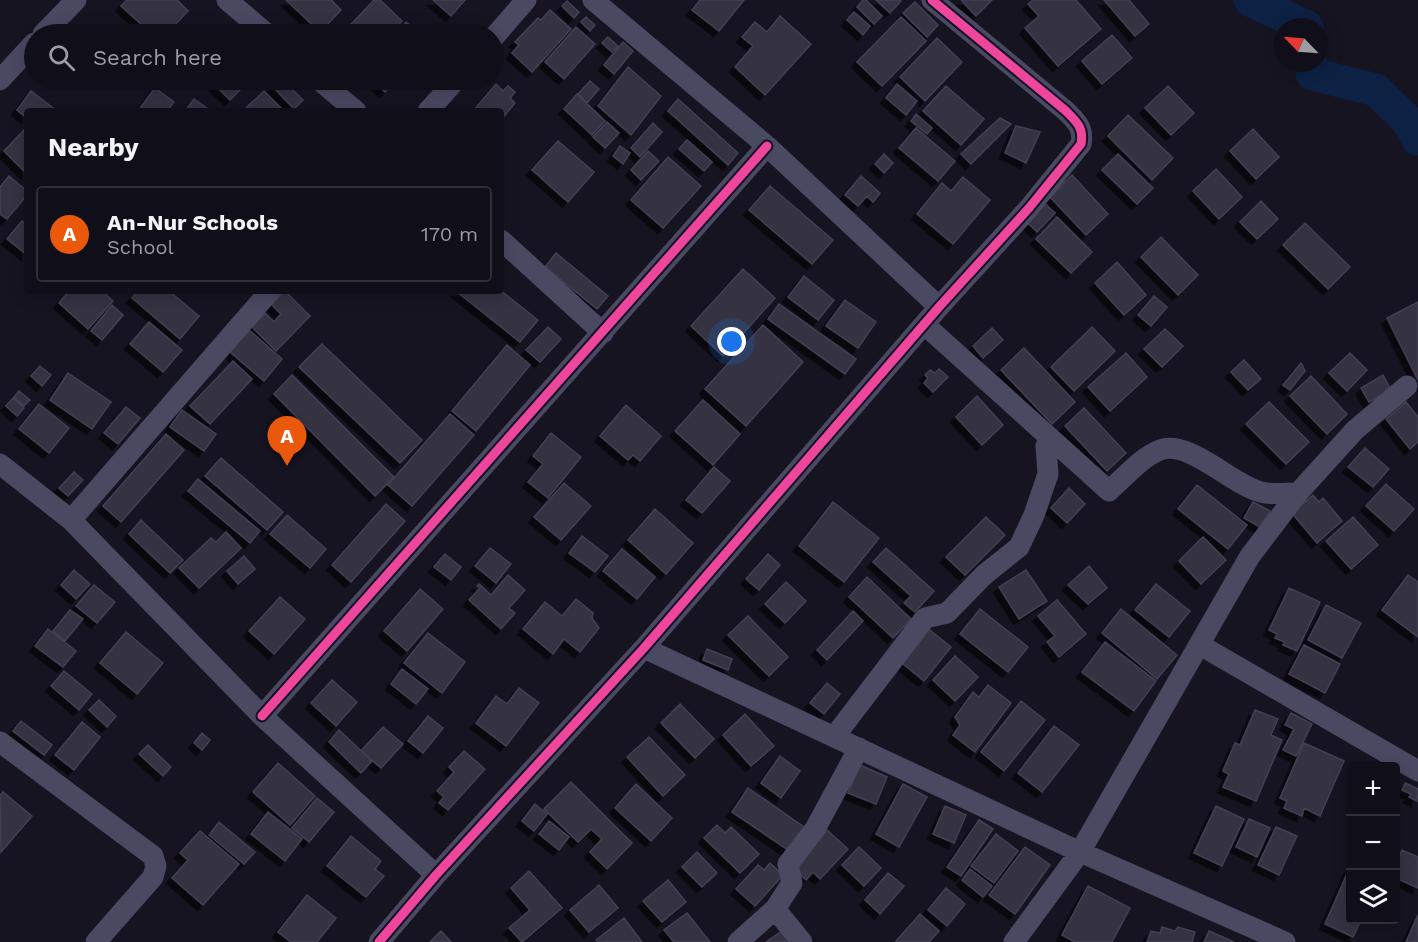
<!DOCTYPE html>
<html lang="en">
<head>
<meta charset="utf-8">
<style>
  :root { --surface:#100f19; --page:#191822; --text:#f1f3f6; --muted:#9c9ca2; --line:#302f38; --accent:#ea580c }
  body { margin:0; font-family:"Work Sans",sans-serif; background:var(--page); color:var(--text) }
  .controls { position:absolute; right:18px; bottom:18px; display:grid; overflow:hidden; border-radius:6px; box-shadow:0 3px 15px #0003 }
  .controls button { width:54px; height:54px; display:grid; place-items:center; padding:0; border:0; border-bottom:2px solid var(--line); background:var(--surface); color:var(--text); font:30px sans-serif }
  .compass { position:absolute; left:1274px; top:18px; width:54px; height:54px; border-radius:50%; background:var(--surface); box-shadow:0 3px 15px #0003; rotate:295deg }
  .you { position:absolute; left:732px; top:342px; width:21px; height:21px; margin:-15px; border:4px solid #fff; border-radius:50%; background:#1a73e8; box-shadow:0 0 0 9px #1a73e833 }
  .badge { display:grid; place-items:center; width:39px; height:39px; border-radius:50%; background:var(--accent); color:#fff; font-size:20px; font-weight:700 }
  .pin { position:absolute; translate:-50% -50px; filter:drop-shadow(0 2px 3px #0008) }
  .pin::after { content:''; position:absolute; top:32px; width:21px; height:18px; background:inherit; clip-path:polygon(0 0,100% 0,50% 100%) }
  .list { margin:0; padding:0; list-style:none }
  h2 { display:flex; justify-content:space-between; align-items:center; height:78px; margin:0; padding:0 24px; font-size:26px }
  h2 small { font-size:20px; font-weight:400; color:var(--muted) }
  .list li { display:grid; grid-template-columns:39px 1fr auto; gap:18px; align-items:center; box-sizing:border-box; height:96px; margin:0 12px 12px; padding:0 12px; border:2px solid var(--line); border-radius:6px }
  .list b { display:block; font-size:22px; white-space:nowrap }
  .list p { margin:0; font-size:20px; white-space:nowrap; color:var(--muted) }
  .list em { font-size:20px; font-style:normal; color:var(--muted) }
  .icon { flex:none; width:33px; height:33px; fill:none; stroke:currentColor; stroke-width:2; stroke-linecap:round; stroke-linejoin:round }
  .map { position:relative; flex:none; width:1418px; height:942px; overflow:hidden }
  .search { position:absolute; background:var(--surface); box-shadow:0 3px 15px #0003; left:24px; top:24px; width:480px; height:66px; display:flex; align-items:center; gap:15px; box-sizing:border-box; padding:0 21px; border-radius:33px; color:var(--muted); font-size:22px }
  .panel { position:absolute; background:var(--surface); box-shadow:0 3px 15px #0003; left:24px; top:108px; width:480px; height:186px; border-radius:6px }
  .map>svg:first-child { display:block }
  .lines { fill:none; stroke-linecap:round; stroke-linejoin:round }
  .river { stroke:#0d2144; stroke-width:33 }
  .building { fill:#343243; stroke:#433f54; stroke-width:1.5; filter:url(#shadow) }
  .minor { stroke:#4a4962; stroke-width:21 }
  .cycleway-casing { stroke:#130f26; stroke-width:13 }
  .cycleway { stroke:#ed469a; stroke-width:9 }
</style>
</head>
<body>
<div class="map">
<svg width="1418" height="942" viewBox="0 0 1418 942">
  <defs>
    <filter id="shadow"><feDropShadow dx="-5.5" dy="5.5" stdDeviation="0" flood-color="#0009"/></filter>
  </defs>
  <rect width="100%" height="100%" fill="#161421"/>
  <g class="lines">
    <path class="river" d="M1250,0L1307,27
      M1311,63L1312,74L1376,90L1408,121L1418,139"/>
  </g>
  <path class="building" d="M127,0H177L188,11L166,34H152L121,6Z
    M286,0H331L341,10L320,32Z
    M374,0H380L402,21L389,34H342Z
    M433,0H465L451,16Z
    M700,0H744L719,31L692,10Z
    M863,0H866L882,16L874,24L857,7Z
    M876,0H900L901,1L890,13Z
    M961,0H992L976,16Z
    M1033,0H1076L1101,29L1058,66L1025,28L1039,16L1028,4Z
    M1104,0H1129L1149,24L1135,36Z
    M567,1L579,12L574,18L562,6Z
    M915,2L938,25L927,37L903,13Z
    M550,10L571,29L532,72L512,53L519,45L515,42L538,18L541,20Z
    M854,12L870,26L863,35L847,20Z
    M780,16L811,44L765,95L735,67L753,46L742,37L755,22L767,32Z
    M586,17L595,25L590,31L581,22Z
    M901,17L926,41L882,86L857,62Z
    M406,22L420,34H401L398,31Z
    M576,27L595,44L564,79L545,62Z
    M1112,35L1132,58L1102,84L1082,61Z
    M608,37L618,46L612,52L602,43Z
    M937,38L962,62L925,101L900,77Z
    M623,42L633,51L614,74L604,65Z
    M628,67L661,96L631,135L598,106Z
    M210,80H250L230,100Z
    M280,80H283L303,100L294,109L273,87Z
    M372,80H396L385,92Z
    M590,81L599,89L587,103L578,94Z
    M496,84L503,91L508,86L515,92L510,98L515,103L501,120V111H473Z
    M897,84L917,101L906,115L886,98Z
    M946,86L984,119L961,145L923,111Z
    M1168,86L1194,113L1171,135L1145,108Z
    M155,88L174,102L167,111H138Z
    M31,91L57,111H27V118L17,110Z
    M264,91L284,111H246L245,109Z
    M577,94L605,121L592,135L564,109Z
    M194,99L211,111H185Z
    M678,99L738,153L728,165L668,111Z
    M916,114L932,128L927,134L911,121Z
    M1128,115L1173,158L1152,180L1108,136Z
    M1000,118L1011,124L971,164L961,154Z
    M607,122L619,133L605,148L593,137Z
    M653,123L662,132L640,157L631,148Z
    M1016,126L1040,132L1026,163L1005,153Z
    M916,128L955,161L938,181L899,148Z
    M25,129L27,131V174L4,151Z
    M1253,129L1279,157L1256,179L1230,151Z
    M687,140L712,162L704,171L679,149Z
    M558,141L594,172L568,202L532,170Z
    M620,146L630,153L623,164L613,156Z
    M648,151L659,161L641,180L631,170Z
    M884,154L893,163L884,173L875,164Z
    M1118,154L1153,188L1137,204L1102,170Z
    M668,157L701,186L663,228L631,200Z
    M1216,169L1242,197L1219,219L1193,191Z
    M1072,175L1108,214L1086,235L1050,197Z
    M9,176L27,191V195L7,219L0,214V187Z
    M861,176L880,193L873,202L867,196L858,206L845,195Z
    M963,177L990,200L953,244L917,214L942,183L951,191Z
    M770,186L833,240L812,264L749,210Z
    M1041,200L1055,213L1037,232L1024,219Z
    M1261,201L1278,219L1257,239L1240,222Z
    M1057,217L1092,252L1071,273L1036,239Z
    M22,221L27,225V255L7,239Z
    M1305,223L1350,267L1328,289L1283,245Z
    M1161,237L1198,275L1178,295L1141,257Z
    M556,253L608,296L597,309L545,267Z
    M1117,262L1146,295L1124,315L1095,283Z
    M743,269L775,298L723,356L691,326Z
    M804,276L834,300L818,320L788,297Z
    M69,291H102L113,301L88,329L59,303Z
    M138,291H169L199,316L180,339L132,298Z
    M285,291L310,316L276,351L252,327L265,313L274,322L281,314L271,304Z
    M456,291H501L538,320L520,342Z
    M1154,296L1167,307L1151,326L1138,315Z
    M845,300L876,322L858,348L826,326Z
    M1418,302V380L1387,318Z
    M779,304L856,359L845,374L768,319Z
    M112,305L123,315L102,340L91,331Z
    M149,322L182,350L163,372L130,344Z
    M763,325L803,362L746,426L705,389Z
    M548,327L561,339L540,362L526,350Z
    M1092,327L1115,351L1074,391L1051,367Z
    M992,328L1003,340L983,358L973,346Z
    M1165,329L1183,346L1162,367L1144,349Z
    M249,330L282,359L264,381L230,352Z
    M322,344L422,440L400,463L299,367Z
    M507,345L530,365L476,431L452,411Z
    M1024,348L1075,402L1052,424L1001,370Z
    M1126,353L1147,377L1110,411L1088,387Z
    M1350,353L1367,370L1347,391L1329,373Z
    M1244,360L1261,379L1248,390L1231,372Z
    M233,361L252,379L210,424L190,406Z
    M1301,363L1305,371L1290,390L1283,385Z
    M40,366L51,375L42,386L31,376Z
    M939,369L948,377L933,392L924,383L928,378L925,375L930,370L935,373Z
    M68,373L111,402L92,429L50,400Z
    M292,375L394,477L375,496L274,394Z
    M1383,375L1391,390L1369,402L1361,388Z
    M1311,376L1347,414L1327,434L1290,396Z
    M19,391L30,400L24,406L14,397Z
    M977,396L1003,425L982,445L956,417Z
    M13,398L24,408L17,416L6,406Z
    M703,400L740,434L713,465L675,431Z
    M1269,402L1309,442L1286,464L1246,424Z
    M1406,402L1418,417V442L1410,449L1386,419Z
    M39,404L69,428L49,453L19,429Z
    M626,405L661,436L640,461L633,455L628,460L600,436Z
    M126,407L140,418L118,444L104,433Z
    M1084,408L1126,453L1107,471L1065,426Z
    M182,410L216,434L204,451L170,427Z
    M450,414L474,435L412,506L388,485Z
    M551,433L581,457L548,498L528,482L543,464L533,456Z
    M166,434L184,450L121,522L103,506Z
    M1365,448L1389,469L1373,487L1348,467Z
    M221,458L283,512L267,530L205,476Z
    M714,467L730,481L702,513L686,500Z
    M74,472L83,480L68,496L59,488Z
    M198,479L260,531L250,543L188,491Z
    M564,483L591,506L561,540L534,517Z
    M1386,484L1414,509L1394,531L1366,506Z
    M1197,485L1247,525L1228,549L1178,509Z
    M1069,488L1085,504L1067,523L1051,508Z
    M1313,495L1319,502L1323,498L1342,521L1317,543L1292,513Z
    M833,502L879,538L844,582L799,546Z
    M1253,502L1270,511L1260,527L1244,518Z
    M386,504L405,521L351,582L332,565Z
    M655,509L693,543L666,574L628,540Z
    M287,515L326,549L310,568L270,534Z
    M986,517L1005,535L965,575L946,557Z
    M1353,517L1378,545L1351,569L1326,541Z
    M141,520L183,560L170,573L129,534Z
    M226,532L241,548L199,588L179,568L211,538L216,542Z
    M582,536L608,556L595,572L569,553Z
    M1203,537L1226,560L1201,584L1179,561Z
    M490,548L511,564L496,583L475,566Z
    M886,548L934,591L915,612L904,603L911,596L873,562Z
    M622,549L655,577L637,599L603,571Z
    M445,554L461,567L451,580L434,567Z
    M768,554L780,565L759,590L746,579Z
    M244,556L255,569L238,584L227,571Z
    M1089,566L1107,588L1088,604L1068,585Z
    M74,570L90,584L76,599L61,585Z
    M1026,570L1047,601L1019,619L999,587Z
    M508,575L525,590L509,608L515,613L501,629L469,600L480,588L477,586L479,584L491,595Z
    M1408,575L1418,582V637L1382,610Z
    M867,577L911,619L893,638L849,597Z
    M786,582L806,601L785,623L765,604Z
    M1156,584L1190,611L1169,637L1135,610Z
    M94,585L115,602L97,623L76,606Z
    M1289,588L1320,602L1297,651L1283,645L1285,642L1275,638L1277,634L1269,630Z
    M420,589L443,609L407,651L384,631Z
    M280,597L305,619L274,654L249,631Z
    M576,599L593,613L592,618L599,628L580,652L564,639L553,654L523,629L545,602L562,616Z
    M1057,600L1086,634L1059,657L1047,642L1055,636L1038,616Z
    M1326,605L1361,623L1342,658L1308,640Z
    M980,609L1028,647L1008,672L960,634Z
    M1121,609L1177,655L1157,679L1102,633Z
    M70,610L83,619L65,641L53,631Z
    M853,611L863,621L827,660L817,650Z
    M748,616L788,657L769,676L728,635Z
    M925,626L951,647L924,681L898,660Z
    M48,629L76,651L63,667L35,646Z
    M126,632L163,663L137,694L100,663Z
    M428,633L465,662L442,693L404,663Z
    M1105,642L1156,681L1134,711L1082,672Z
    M1304,645L1340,664L1325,693L1289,674Z
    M707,649L732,659L728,670L703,660Z
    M955,656L978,677L955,701L933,680Z
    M402,669L428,689L416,704L391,684Z
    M64,671L92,694L79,710L51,686Z
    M332,680L357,702L336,726L311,703Z
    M827,683L840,694L824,714L810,703Z
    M988,685L1011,703L975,752L953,735L960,725L955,717L973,692L979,697Z
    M519,688L539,703L506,746L476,723L496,696L507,704Z
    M99,700L116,716L107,727L89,710Z
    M1021,701L1045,720L1004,771L981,752Z
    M680,704L714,739L695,758L661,723Z
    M1255,710L1278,719L1271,735L1282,740L1256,801L1223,787L1229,774L1223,771L1235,743L1240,745Z
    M1291,713L1312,724L1296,756L1283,750L1294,729L1285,725Z
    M745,714L774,746L751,766L723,735Z
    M428,716L443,728L423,753L408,741Z
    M21,721L52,745L44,755L13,731Z
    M82,722L100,737L74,770L55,755Z
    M1054,726L1079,745L1042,792L1018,773Z
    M383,727L403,744L381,768L361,751Z
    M339,730L372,761L361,773L329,742Z
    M202,733L210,740L202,750L194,743Z
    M649,737L685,775L663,796L627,757Z
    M1304,743L1344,761L1320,816L1304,808L1302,816L1284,808L1287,801L1280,798Z
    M148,745L171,767L163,776L139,754Z
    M464,751L485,769L448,810L439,803L444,797L437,791L454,772L449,767Z
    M780,756L800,771L781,798L761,783Z
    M278,763L315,796L290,825L253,792Z
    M860,765L887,777L876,804L848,793Z
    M571,782L632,843L607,869L590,852L602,839L591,829L578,842L544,809Z
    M1405,783L1418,789L1417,801L1409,797L1411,794L1402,790Z
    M636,784L672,818L651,841L615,808Z
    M903,784L927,797L899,847L876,834Z
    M748,788L804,827L788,850L732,812Z
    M3,792L32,816L1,852L0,795Z
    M317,798L334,812L309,842L292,828Z
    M535,804L547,814L534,831L522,821Z
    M945,806L966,815L954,843L933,834Z
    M1216,806L1244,819L1222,866L1194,853Z
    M268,812L302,839L285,861L251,834Z
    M1249,819L1270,828L1257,857L1236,847Z
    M979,820L993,829L961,876L947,867Z
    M549,821L569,837L559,850L539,834Z
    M219,822L255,852L244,864L209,835Z
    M717,825L725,833L731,827L759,854L740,873L704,838Z
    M1276,827L1297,836L1279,875L1258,865Z
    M827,830L848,849L820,879L813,872L806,880L793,868Z
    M200,831L239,864L203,905L172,878L188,860L180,853Z
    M996,834L1018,851L994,883L971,866Z
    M351,836L381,861L375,869L384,876L366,897L327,866Z
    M859,847L881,868L864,886L842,865Z
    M1025,847L1050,865L1015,914L989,895Z
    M1402,850L1418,857V888L1396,878V865Z
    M697,852L717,873L702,887L682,867Z
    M770,863L783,875L755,906L736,889L758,865L764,870Z
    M1350,867V920H1361L1353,937L1325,924Z
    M970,869L992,886L983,897L962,880Z
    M529,871L562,908L522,942L509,928L530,910L511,888Z
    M888,873L904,886L880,914L865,900Z
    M668,880L686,902L662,922L643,901Z
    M599,885L618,908L589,932L570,910Z
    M1088,886L1130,908L1112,942H1075L1062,935Z
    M946,888L965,904L947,926L928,910Z
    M307,895L336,918L317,942H291L278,932Z
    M687,913L710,942H674L664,930Z
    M920,914L939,931L929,942H897L896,941Z
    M1418,915V942H1406Z
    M624,918L642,942H598L596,940Z
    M1162,927L1175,931L1178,927L1195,932L1192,942H1147L1151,931L1160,933Z
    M441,931L451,942H430Z
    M782,931L789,942H766Z
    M1209,931L1234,942H1204Z"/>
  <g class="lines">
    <path class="minor" d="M227,0L267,34
      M593,0L767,146L939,307
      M43,34L76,0
      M494,37L526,0
      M0,80L34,43
      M319,80L356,111
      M428,111L456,80
      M501,240L603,333
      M925,325L1109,491C1124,478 1140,458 1160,450C1189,439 1232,485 1261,492C1272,495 1286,493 1298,493
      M0,464L71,520L262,716L436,875
      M71,520L270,291
      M1200,645L1418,771
      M644,648L1080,852L1285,942
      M262,716L767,146
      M834,737L925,618L947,613L984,575L1019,547L1034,515L1048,474L1046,446L1050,438
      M0,742L153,856L156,866L153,877L96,942
      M775,909L802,942
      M379,942L436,875L644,648L939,307L1029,208L1081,144C1084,128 1077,122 1066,111L932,0
      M738,942L775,909L792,883L788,864L815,829L859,748
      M1014,942L1080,852L1250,556L1298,493L1355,430L1407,386"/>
    <defs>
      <path id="cycleway" d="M262,716L767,146
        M379,942L436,875L644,648L939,307L1029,208L1081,144C1084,128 1077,122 1066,111L932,0"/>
    </defs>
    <use href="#cycleway" class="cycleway-casing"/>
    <use href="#cycleway" class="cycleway"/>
  </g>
</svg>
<div class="controls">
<button>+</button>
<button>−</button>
<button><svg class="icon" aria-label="layers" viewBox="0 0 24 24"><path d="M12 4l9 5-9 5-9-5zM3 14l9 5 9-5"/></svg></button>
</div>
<svg class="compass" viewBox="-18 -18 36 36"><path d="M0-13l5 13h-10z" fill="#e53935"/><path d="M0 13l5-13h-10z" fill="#9c9ca2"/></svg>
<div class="you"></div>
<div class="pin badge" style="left:287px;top:466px">A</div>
<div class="search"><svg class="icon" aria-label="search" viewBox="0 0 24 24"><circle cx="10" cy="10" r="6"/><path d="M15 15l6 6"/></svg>Search here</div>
<section class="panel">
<h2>Nearby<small></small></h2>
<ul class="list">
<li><span class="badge">A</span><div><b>An-Nur Schools</b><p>School</p></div><em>170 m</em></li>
</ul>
</section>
</div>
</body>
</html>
